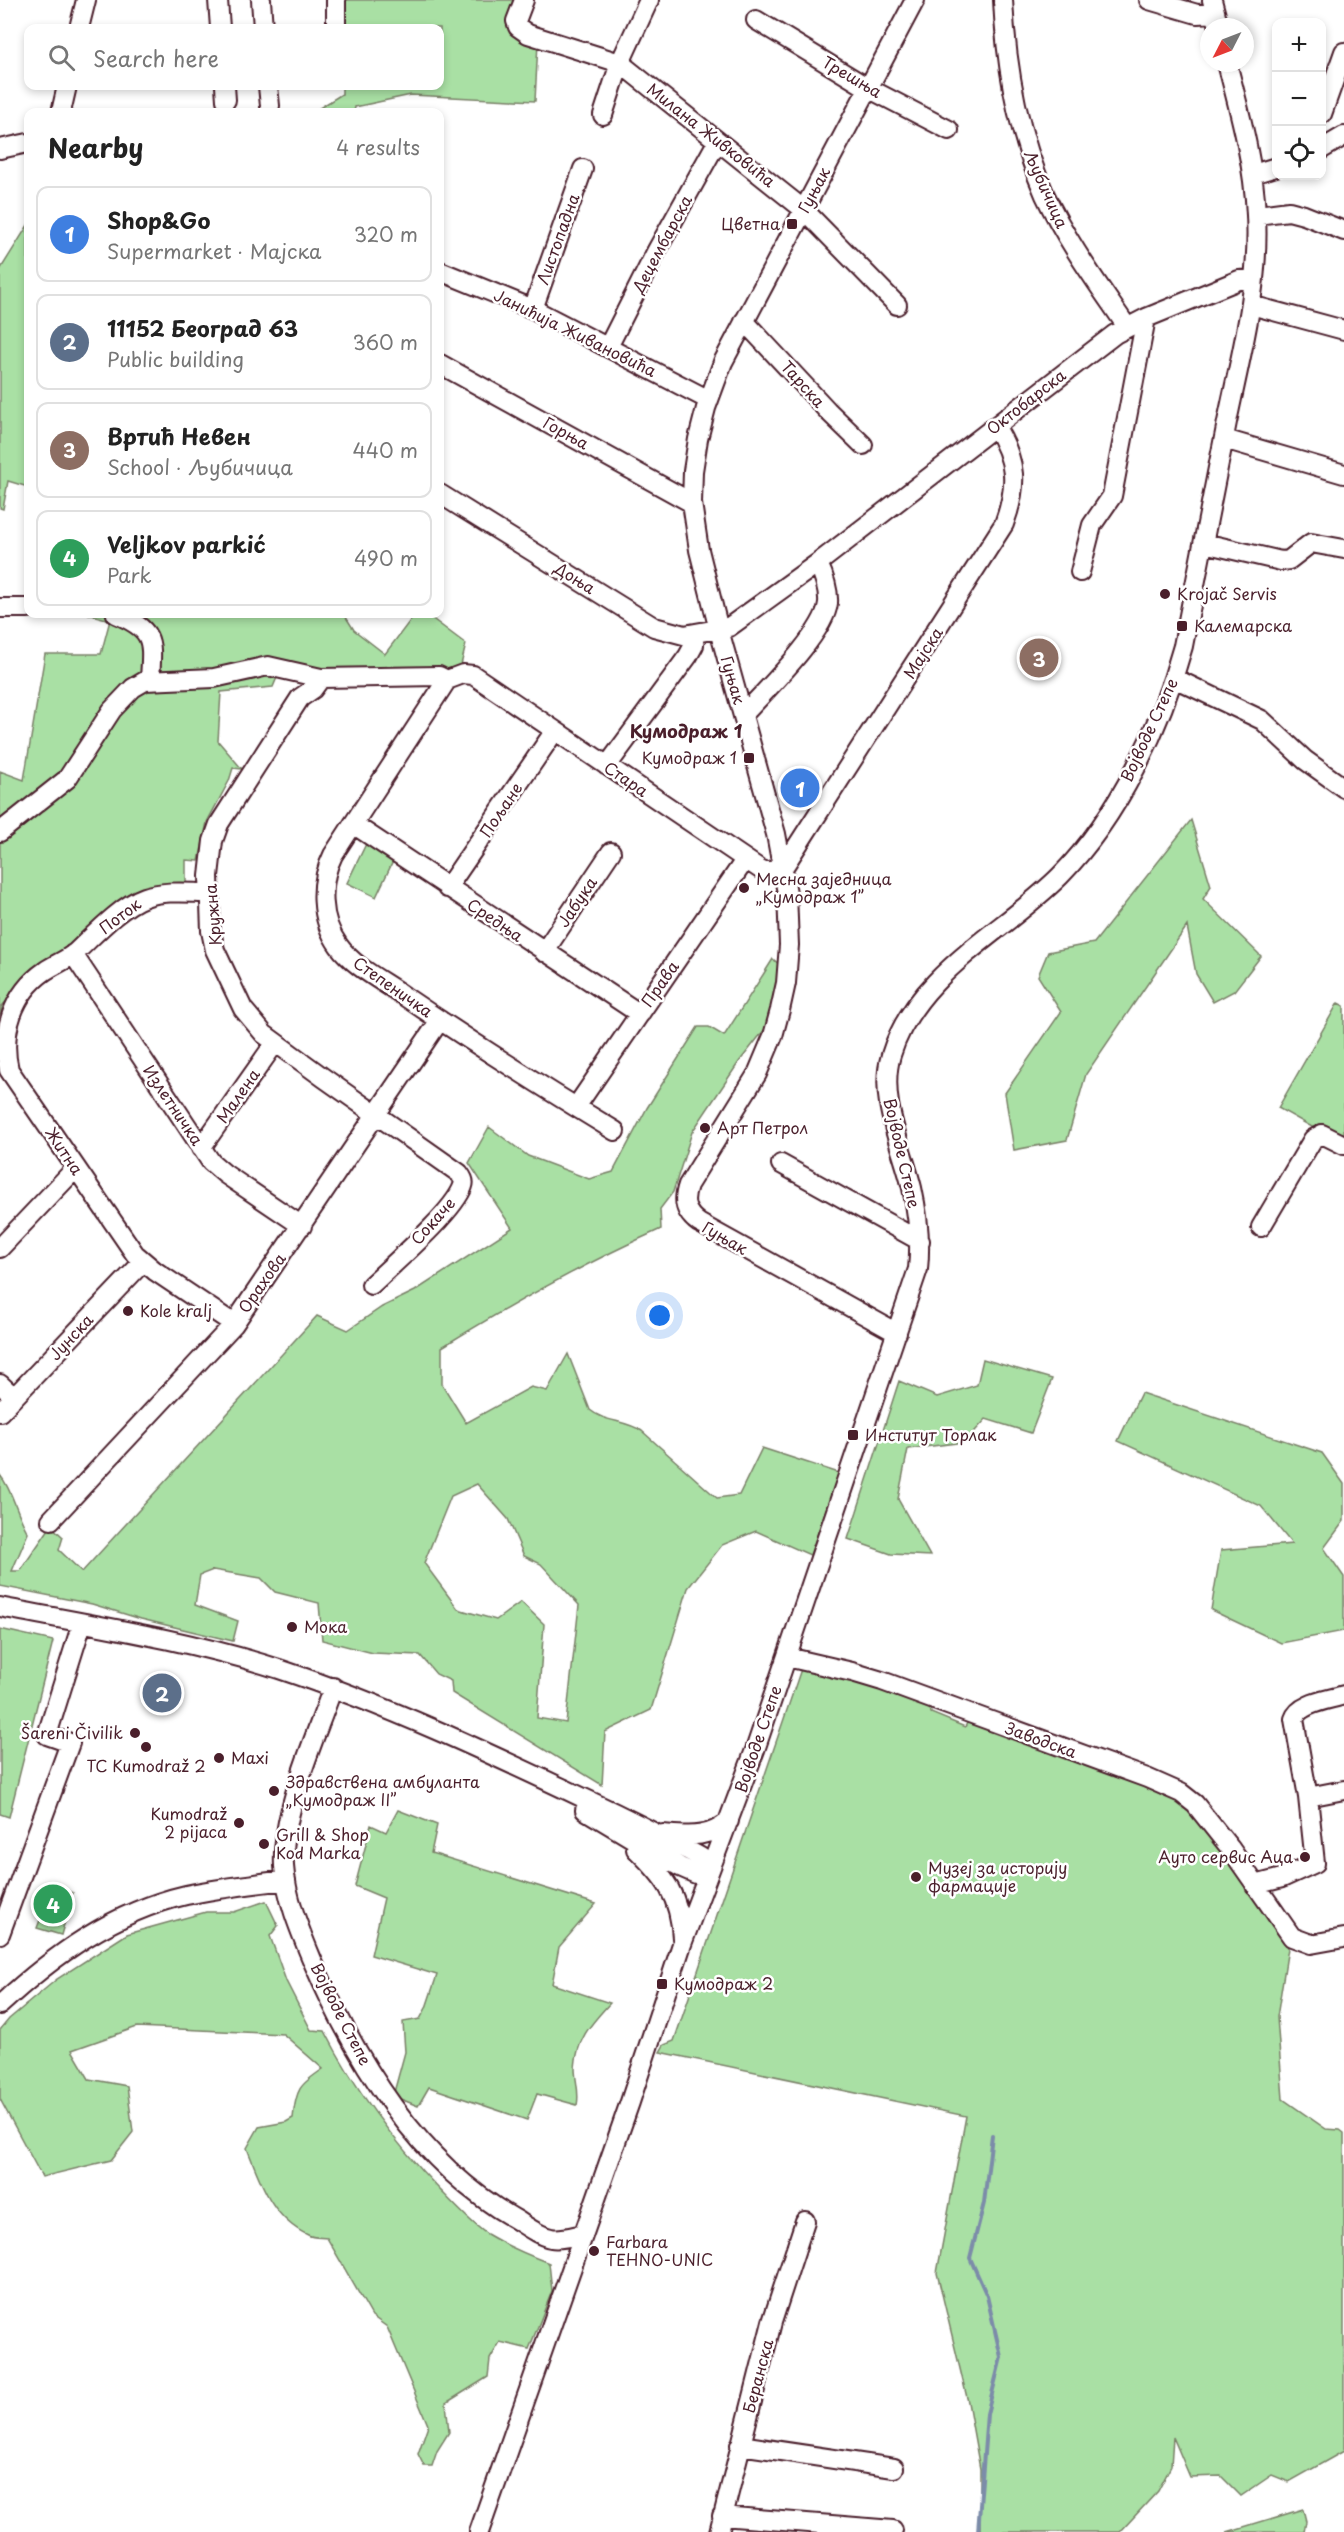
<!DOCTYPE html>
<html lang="en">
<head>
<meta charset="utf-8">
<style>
  :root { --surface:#fff; --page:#f6f6f6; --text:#222; --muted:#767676; --line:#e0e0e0; --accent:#4a1f2b }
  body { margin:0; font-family:"Playpen Sans",sans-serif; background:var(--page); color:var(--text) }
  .controls { position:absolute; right:18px; top:18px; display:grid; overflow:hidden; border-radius:12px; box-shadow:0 3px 9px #0003 }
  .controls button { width:54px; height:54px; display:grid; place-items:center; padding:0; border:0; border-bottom:2px solid var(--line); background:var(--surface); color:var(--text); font:30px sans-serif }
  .compass { position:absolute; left:1200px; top:18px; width:54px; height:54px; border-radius:50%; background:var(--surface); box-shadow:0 3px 9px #0003; rotate:228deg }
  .you { position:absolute; left:660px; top:1316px; width:21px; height:21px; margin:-15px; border:4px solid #fff; border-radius:50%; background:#1a73e8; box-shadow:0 0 0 9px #1a73e833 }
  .badge { display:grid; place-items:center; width:39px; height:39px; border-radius:50%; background:var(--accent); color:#fff; font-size:20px; font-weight:700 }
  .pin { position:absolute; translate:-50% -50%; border:3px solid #fff; box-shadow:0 2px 6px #0006 }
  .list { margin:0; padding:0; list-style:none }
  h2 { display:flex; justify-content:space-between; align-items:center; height:78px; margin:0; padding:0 24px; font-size:26px }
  h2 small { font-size:20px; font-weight:400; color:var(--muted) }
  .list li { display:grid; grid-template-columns:39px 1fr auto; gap:18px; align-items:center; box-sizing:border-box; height:96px; margin:0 12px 12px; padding:0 12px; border:2px solid var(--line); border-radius:12px }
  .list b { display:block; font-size:22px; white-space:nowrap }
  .list p { margin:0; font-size:20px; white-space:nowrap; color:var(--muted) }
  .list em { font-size:20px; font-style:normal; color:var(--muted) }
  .icon { flex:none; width:33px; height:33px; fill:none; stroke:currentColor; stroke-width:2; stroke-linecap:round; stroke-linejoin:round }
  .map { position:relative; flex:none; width:1344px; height:2532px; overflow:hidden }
  .search { position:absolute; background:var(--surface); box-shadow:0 3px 9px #0003; left:24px; top:24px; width:420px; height:66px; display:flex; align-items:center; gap:15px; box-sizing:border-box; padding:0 21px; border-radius:12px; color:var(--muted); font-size:22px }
  .panel { position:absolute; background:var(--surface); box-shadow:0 3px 9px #0003; left:24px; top:108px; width:420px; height:510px; border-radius:12px }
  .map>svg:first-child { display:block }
  .green { fill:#a9e0a4; stroke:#7a8068; stroke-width:1.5; fill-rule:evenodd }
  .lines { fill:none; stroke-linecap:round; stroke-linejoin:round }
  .stream { stroke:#7c8ca9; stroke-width:4 }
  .minor-casing { stroke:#4a1f2b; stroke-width:22 }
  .minor { stroke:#fff; stroke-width:18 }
  .poi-dot { fill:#4a1f2b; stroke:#fff; stroke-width:2 }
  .labels { text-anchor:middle; stroke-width:5; stroke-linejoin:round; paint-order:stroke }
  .street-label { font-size:16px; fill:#4a1f2b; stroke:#fff }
  .poi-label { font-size:16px; fill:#4a1f2b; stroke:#fff; text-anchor:start }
  .neighbourhood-label { font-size:18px; font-weight:bold; fill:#4a1f2b; stroke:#fff }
</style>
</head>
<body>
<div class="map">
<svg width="1344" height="2532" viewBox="0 0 1344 2532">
  <rect width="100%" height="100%" fill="#fff"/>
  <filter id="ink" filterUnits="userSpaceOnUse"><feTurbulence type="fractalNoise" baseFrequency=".0167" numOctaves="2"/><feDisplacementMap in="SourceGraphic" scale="12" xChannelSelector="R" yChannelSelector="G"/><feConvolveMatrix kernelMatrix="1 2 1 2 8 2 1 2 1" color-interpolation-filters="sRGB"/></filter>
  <g filter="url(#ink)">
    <path class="green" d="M343,0H521V29L538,42L535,101L411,95L355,107L354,112H313L342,94V86H440V28H343Z
      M28,225V487L8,481L3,509L0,508V270Z
      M88,614H344L354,630L385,654L415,614H426L466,644L461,665L452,673L281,668L273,687L221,692L218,741L242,769L233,768L229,781L207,822L199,861L186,860V885L137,892L31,974L3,1005L0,1015V771L24,780L45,654H101L110,620Z
      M1191,820L1211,886L1203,899L1261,956L1234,991L1213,1002L1196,974L1187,926L1086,1074L1067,1140L1014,1150L1005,1093L1061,1012L1038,976L1048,952L1094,943Z
      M366,844L395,857L376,897L347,883Z
      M773,959L782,967L769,1024L739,1062L692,1132L673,1192L660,1209L661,1229C585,1263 512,1304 442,1347V1384L466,1423L531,1387L547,1391L568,1354L590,1410C604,1422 625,1420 642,1431L717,1498L739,1495L762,1448L839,1473L810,1555L756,1531L722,1545L688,1588L651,1710L605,1732L602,1785L452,1693L451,1681L436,1674L420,1655L373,1653L322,1640L319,1603L275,1592L261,1578L213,1570L200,1575L195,1605L238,1621L233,1641L141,1619L92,1604L0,1586V1475C13,1491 17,1515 28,1533L12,1571H20L51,1526L63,1537L59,1550L82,1572L317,1316L348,1330L382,1307L415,1291L512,1228L469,1163L489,1127L528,1156L589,1179L613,1172L647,1108L698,1027H709L724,1036ZM477,1484L508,1519L524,1556L541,1564L579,1605L566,1723L537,1718L544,1624L521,1602L496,1620L458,1609L424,1563L451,1496Z
      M1338,1003L1344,1006V1145L1278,1108Z
      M983,1359L1052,1379L1031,1433L986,1419L965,1442L908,1449L898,1499L930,1556L891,1554L848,1539L899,1381L937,1397L977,1385Z
      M1141,1393L1322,1453L1344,1484V1521L1324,1548L1344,1577V1631L1281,1643L1211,1610L1221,1550L1292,1544L1261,1506L1118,1441Z
      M0,1629L53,1641L9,1817L0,1814Z
      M801,1669L864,1680L930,1708L931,1713L965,1727L968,1721L1038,1748L1043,1743L1188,1804L1286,1937L1288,1948L1277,2017L1283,2099L1326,2129L1340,2130L1344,2133V2451L1289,2482L1272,2475L1241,2496L1221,2476L1190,2477L1173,2437L1171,2466L1158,2491L1120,2532H980V2469L968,2402L937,2273L966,2116L660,2052L664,2045L674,2041Z
      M398,1810L437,1825L431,1853L596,1904L559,1947L552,1984L610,2003C591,2024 577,2038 575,2068C575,2081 580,2092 577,2105L537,2094L527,2120L429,2087L418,2106L393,2096L405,2052L403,2022L420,2019L426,2008L437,1975L371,1955L384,1898L355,1886L371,1825L386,1832Z
      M49,1884L73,1893L61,1935L37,1928L42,1915L34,1911L39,1894L45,1896Z
      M266,1901L278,1926L270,1936L286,1981L311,2030L325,2031C355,2090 394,2142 440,2190C455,2205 470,2222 487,2234C507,2246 528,2255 549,2263L552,2291L529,2349L500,2342L490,2359L488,2377L446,2403L449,2432L437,2451L432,2466H424L418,2454L428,2425L387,2327L372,2316L327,2238C321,2237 313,2238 308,2235C272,2219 260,2181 247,2148L259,2127L286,2122L293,2118C296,2089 299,2085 323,2069L283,2034L137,2027L72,2050L89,2079L127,2086L133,2132L111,2160L42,2177L0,2099V2030L9,2019L57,1979L127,1934L206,1912H234Z
      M1303,2509L1306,2521L1304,2532H1227Z"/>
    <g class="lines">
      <path class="stream" d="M978,2532L987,2414L1001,2357L987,2296L970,2258L984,2203L992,2135"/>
      <defs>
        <path id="minor" d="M218,0L220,28
          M261,0L263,28
          M524,0L516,21L518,27L528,34L620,63L803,209L897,305
          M1003,0C1006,66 1018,134 1045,195C1067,242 1098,284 1127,327
          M1149,0L1197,14L1215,13
          M1212,0L1219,27
          M756,20L868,88L949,130
          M79,28L86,0
          M336,28V0
          M225,86L226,100
          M268,86L270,106
          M61,112L67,86
          M1322,114L1344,52
          M603,115L620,63L649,0
          M0,149L28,143
          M1322,149L1344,136
          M1253,174L1276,167
          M1257,215L1289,211L1304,215L1344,231
          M440,271L533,309L709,400
          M1251,305L1344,330
          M533,309L583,169
          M744,321L828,411L863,445
          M608,347L657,250L717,142
          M440,364L692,503
          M1224,439L1344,474
          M440,494L654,627L684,635L729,627L818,563L1115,334L1146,318L1239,280L1254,279
          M1204,543L1281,561L1289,560L1311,543L1344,549
          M1080,572L1092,525L1112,496L1146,318
          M0,608H28
          M116,614C156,631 152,641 150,680
          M321,678L313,689L300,698L219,824L213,841L209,876L211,931L215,950L243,1009L264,1034L324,1078L459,1173C462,1177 465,1181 463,1186C454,1212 393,1264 371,1285
          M1174,678L1262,720L1305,760L1344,788
          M447,680L333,855C319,883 320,920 339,946C354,967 383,981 404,996C473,1043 544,1088 615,1131
          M743,715C764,692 825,633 828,603C829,589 824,576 818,563
          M607,766L688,656L694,645V635
          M353,824L640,1014
          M0,832L67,779L112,710L133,688L145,681L214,678L268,666L321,678L439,676L447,680L463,674L473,675L760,869L767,872L783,868
          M783,868L1004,524C1018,486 1017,461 995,426
          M447,888L554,732
          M209,893C189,893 165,890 145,897C122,905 94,935 76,952C67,960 55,964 45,971C13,993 0,1033 9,1070L135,1254L155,1271L234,1324
          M544,952L611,852
          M73,954L211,1162L225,1174L302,1226
          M576,1107L745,860
          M201,1148L275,1043
          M781,1164L920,1241
          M1261,1227L1313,1139L1322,1134L1344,1145
          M0,1248L75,1169
          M897,1333L699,1223C685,1213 682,1202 688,1185L757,1074L773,1036L780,1010L786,983L789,945L787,893L776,834L719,630L699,550L692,503L693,471L698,439L706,408L723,362L915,0
          M0,1384L14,1397
          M0,1412L143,1262
          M51,1520L234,1324L440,1020
          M0,1607C93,1625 189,1640 279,1669C387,1705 489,1753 592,1802C622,1816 652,1831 681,1847C691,1852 704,1857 711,1866
          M787,1657L852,1672L882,1681L1147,1778L1181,1793L1195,1804L1230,1848L1292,1937L1311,1944L1344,1938
          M333,1687C315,1739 281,1812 284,1866C286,1898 301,1933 313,1962C356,2061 418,2164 515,2219C525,2225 539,2236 551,2238C561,2240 573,2236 583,2234
          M1308,1797L1344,1790
          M585,1810L680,1867L696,1874L707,1875
          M663,1834C689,1836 708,1839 729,1821
          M636,1849C665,1877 680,1896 682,1938
          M1255,1885L1282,1878L1315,1863L1308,1797L1294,1719C1299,1703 1329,1700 1344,1695
          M0,1934L70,1743L47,1735L82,1623
          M0,2005C54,1955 113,1912 186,1895C219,1888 253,1884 286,1880
          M740,2445L894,2468
          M722,2516L893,2530
          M479,2532L630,2102L682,1944L755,1750L918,1269C921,1241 918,1215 912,1188C902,1146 878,1099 891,1055C916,973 1003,933 1060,876C1119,816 1161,726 1183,646C1198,571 1212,497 1227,422C1241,354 1260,285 1256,215C1254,164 1240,113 1227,63
          M719,2532L772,2322L805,2221"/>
      </defs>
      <use href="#minor" class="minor-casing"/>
      <use href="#minor" class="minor"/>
    </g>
  </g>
  <g class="poi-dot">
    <rect x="786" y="218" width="12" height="12" rx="3"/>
    <circle cx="1165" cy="594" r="6"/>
    <rect x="1176" y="620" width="12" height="12" rx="3"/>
    <rect x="743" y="752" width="12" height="12" rx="3"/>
    <circle cx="744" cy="888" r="6"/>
    <circle cx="705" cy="1128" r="6"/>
    <circle cx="128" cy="1311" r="6"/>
    <rect x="847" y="1429" width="12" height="12" rx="3"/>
    <circle cx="292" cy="1627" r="6"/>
    <circle cx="135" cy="1733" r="6"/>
    <circle cx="146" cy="1747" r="6"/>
    <circle cx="219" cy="1758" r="6"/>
    <circle cx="274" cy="1791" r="6"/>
    <circle cx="239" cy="1823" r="6"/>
    <circle cx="264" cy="1844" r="6"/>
    <circle cx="1305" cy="1857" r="6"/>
    <circle cx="916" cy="1877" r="6"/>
    <rect x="656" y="1978" width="12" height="12" rx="3"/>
    <circle cx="594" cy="2251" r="6"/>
  </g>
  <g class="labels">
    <g class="street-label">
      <text transform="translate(852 77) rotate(30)" y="6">Трешња</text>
      <text transform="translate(711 135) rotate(38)" y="6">Милана Живковића</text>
      <text transform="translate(1046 189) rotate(66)" y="6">Љубичица</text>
      <text transform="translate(814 190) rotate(-62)" y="6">Гуњак</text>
      <text transform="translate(558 239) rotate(-70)" y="6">Листопадна</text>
      <text transform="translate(662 244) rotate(-62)" y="6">Децембарска</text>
      <text transform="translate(575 333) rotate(26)" y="6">Јанићија Живановића</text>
      <text transform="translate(803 384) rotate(48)" y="6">Тарска</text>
      <text transform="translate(1026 402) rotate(-38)" y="6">Октобарска</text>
      <text transform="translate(566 433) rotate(29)" y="6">Горња</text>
      <text transform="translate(575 578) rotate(32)" y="6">Доња</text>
      <text transform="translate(923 653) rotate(-57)" y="6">Мајска</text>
      <text transform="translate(733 680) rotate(74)" y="6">Гуњак</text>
      <text transform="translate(1149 730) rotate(-65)" y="6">Војводе Степе</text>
      <text transform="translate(626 779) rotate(34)" y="6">Стара</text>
      <text transform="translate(501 810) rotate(-56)" y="6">Пољане</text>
      <text transform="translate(577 902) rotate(-56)" y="6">Јабука</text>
      <text transform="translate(213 915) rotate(-95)" y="6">Кружна</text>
      <text transform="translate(120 916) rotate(-37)" y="6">Поток</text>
      <text transform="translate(495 920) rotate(34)" y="6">Средња</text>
      <text transform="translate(660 984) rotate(-55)" y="6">Права</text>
      <text transform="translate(393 987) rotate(35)" y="6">Степеничка</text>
      <text transform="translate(238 1096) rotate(-55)" y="6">Малена</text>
      <text transform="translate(173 1105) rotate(56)" y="6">Излетничка</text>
      <text transform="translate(64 1151) rotate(56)" y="6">Житна</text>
      <text transform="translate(902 1153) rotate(77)" y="6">Војводе Степе</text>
      <text transform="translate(433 1221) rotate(-48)" y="6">Сокаче</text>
      <text transform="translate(725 1238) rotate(30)" y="6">Гуњак</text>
      <text transform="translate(262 1283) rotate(-55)" y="6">Орахова</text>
      <text transform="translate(71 1337) rotate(-47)" y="6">Јунска</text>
      <text transform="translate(758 1739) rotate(-71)" y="6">Војводе Степе</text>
      <text transform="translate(1041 1740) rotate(20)" y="6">Заводска</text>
      <text transform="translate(341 2014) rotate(63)" y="6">Војводе Степе</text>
      <text transform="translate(758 2376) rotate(-75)" y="6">Беранска</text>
    </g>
    <g class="poi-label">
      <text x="780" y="230" text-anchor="end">Цветна</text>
      <text x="1177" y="600">Krojač Servis</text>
      <text x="1194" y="632">Калемарска</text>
      <text x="737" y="764" text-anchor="end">Кумодраж 1</text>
      <text x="756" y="885">Месна заједница<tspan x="756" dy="18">„Кумодраж 1”</tspan></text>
      <text x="717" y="1134">Арт Петрол</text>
      <text x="140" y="1317">Kole kralj</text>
      <text x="865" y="1441">Институт Торлак</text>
      <text x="304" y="1633">Мока</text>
      <text x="123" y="1739" text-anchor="end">Šareni Čivilik</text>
      <text x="231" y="1764">Maxi</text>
      <text x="146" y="1772" text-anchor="middle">TC Kumodraž 2</text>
      <text x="286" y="1788">Здравствена амбуланта<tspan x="286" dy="18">„Кумодраж II”</tspan></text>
      <text x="227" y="1820" text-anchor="end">Kumodraž<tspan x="227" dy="18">2 pijaca</tspan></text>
      <text x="276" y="1841">Grill &amp; Shop<tspan x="276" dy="18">Kod Marka</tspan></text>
      <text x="1293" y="1863" text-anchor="end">Ауто сервис Аца</text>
      <text x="928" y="1874">Музеј за историју<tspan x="928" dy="18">фармације</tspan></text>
      <text x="674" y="1990">Кумодраж 2</text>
      <text x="606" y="2248">Farbara<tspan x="606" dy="18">TEHNO-UNIC</tspan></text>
    </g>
    <g class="neighbourhood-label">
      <text x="686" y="738">Кумодраж 1</text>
    </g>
  </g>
</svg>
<div class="controls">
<button>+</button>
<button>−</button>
<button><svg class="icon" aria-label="locate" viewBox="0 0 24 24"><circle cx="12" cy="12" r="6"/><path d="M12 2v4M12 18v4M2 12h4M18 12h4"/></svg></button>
</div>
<svg class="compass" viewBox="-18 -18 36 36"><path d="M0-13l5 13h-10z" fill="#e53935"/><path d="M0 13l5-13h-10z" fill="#767676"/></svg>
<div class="you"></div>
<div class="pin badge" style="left:800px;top:788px;background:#3f7fe0">1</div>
<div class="pin badge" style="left:162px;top:1693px;background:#5c6f8a">2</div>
<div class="pin badge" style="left:1039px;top:658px;background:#8d6e63">3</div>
<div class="pin badge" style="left:53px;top:1904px;background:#2e9e5b">4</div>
<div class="search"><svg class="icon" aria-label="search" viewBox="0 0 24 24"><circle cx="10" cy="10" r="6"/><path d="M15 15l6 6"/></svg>Search here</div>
<section class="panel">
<h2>Nearby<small>4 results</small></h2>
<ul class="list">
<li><span class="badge" style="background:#3f7fe0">1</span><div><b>Shop&amp;Go</b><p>Supermarket · Мајска</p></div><em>320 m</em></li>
<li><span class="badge" style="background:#5c6f8a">2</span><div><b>11152 Београд 63</b><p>Public building</p></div><em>360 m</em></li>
<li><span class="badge" style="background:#8d6e63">3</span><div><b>Вртић Невен</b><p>School · Љубичица</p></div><em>440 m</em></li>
<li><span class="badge" style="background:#2e9e5b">4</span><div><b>Veljkov parkić</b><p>Park</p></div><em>490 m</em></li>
</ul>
</section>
</div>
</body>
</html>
